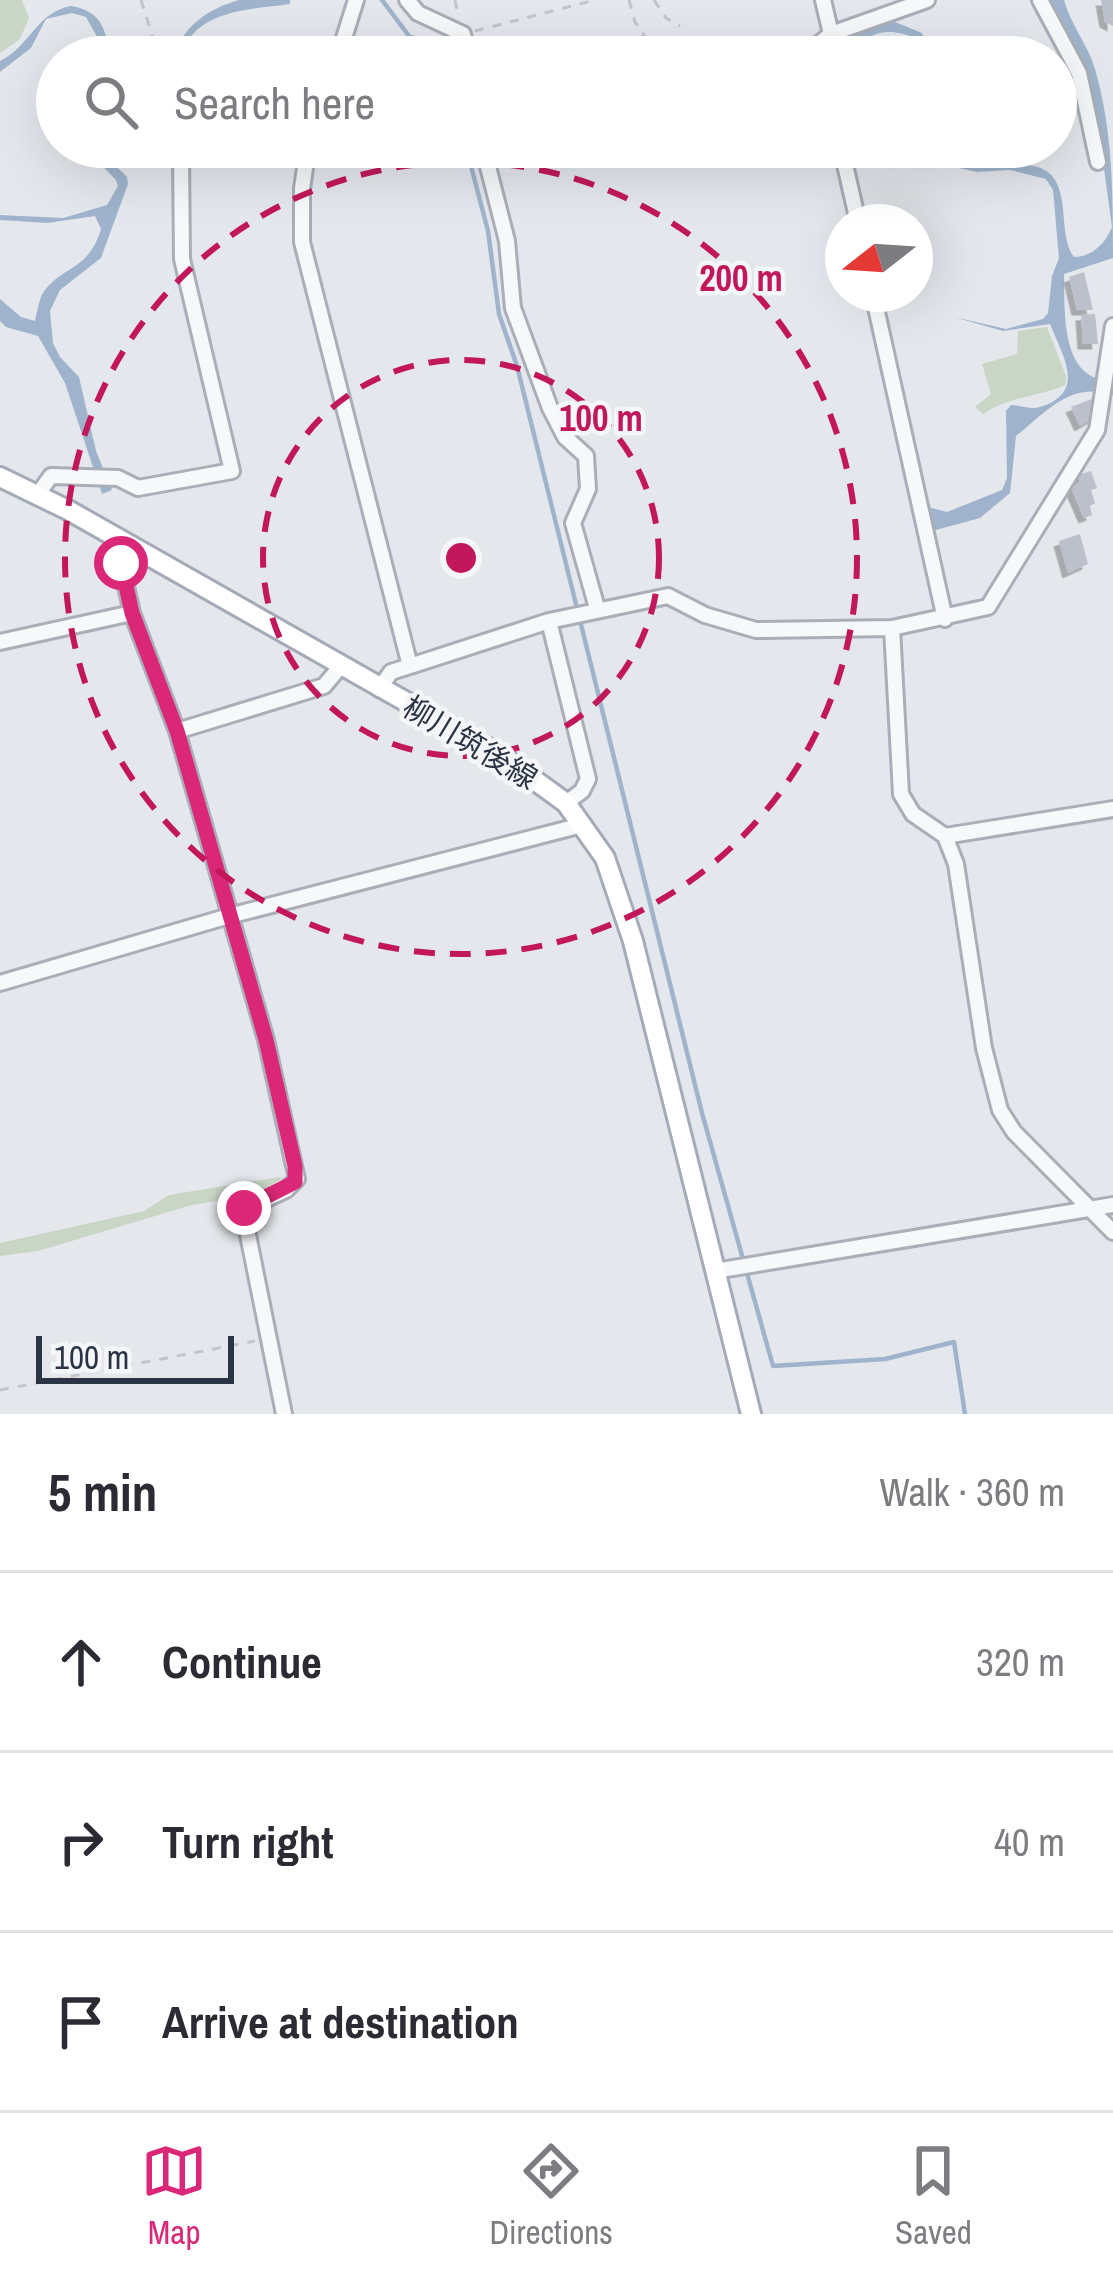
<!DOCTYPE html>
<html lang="en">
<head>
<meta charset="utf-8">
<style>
  :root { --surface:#fff; --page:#f2f2f3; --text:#2b2b33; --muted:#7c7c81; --line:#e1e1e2; --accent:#db2777 }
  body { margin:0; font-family:"Archivo Narrow","Noto Sans JP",sans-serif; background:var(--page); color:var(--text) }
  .compass { position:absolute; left:825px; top:204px; width:108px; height:108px; border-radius:50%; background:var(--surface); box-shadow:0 12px 48px #0002; rotate:253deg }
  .scale { position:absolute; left:36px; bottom:30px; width:198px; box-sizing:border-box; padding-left:12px; border:6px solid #2b3445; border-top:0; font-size:33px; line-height:42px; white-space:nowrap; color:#2b3445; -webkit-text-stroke:9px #f4f6f9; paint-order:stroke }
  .stop { position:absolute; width:36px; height:36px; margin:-27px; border:9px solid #db2777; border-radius:50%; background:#fff }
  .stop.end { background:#db2777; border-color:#fff; box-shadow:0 3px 12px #0008 }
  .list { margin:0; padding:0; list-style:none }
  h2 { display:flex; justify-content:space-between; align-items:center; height:156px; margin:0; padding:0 48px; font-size:51px }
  h2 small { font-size:39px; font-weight:400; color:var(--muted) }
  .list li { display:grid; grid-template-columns:78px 1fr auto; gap:36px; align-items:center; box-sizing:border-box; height:180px; padding:0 48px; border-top:3px solid var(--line) }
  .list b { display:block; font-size:45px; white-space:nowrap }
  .list em { font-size:39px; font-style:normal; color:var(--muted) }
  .icon { flex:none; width:66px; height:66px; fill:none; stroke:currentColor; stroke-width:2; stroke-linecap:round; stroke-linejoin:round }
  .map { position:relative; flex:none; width:1113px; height:1414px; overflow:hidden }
  .search { position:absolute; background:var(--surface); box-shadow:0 12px 48px #0002; left:36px; right:36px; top:36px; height:132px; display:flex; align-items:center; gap:30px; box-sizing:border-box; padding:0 42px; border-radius:66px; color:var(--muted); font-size:45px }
  .sheet { height:696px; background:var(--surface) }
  nav { display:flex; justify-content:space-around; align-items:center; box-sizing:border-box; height:168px; border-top:3px solid var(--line); background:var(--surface); font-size:33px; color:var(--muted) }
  nav a { display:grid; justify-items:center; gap:6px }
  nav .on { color:var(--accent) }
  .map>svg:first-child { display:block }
  .green { fill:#c9d6c5 }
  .water { fill:#9fb4cc }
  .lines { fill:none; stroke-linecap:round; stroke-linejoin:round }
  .stream { stroke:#9fb4cc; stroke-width:4.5 }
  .building { fill:#bbc0ca; filter:url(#shadow) }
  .minor-casing { stroke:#a9aeb7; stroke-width:20 }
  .major-casing { stroke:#a3abb8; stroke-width:24 }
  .path { stroke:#c2c5cb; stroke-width:3; stroke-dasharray:9 9; stroke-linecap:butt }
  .minor { stroke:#f7f8fa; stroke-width:14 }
  .major { stroke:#fff; stroke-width:18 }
  .route { stroke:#db2777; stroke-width:15 }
  .ring { fill:none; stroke:#c2185b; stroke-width:6; stroke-dasharray:21 15 }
  .labels { text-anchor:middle; stroke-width:9; stroke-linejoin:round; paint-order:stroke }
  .street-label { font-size:30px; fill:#2b3445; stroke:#f4f6f9 }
  .centre { fill:#c2185b; stroke:#f4f6f9; stroke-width:6 }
  .ring-label { font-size:36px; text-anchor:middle; font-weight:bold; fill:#c2185b; stroke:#f4f6f9; stroke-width:9; stroke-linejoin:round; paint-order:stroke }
</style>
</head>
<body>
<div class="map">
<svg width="1113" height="1414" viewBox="0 0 1113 1414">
  <defs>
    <filter id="shadow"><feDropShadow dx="-5.5" dy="5.5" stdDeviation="0" flood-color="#0004"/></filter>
  </defs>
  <rect width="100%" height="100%" fill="#e4e7ec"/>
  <path class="green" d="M0,0H22L29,18L20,39L0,53Z
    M1047,327L1066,376L1065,385C1038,397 1007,397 983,414L975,407L991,394L982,364L1017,354L1018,331Z
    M279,1177L283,1178L257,1194L192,1205L38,1251L0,1256V1243L144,1211L169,1195Z"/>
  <path class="water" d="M239,0H290V4C246,10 197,9 179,57H173C184,25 208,9 239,0Z
    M1050,0H1064C1071,25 1088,45 1095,69C1113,132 1113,193 1113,258L1064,274C1065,314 1060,381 1113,381V395C1071,381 1047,411 1016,436L1010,493L980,518L932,531L924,506L947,512L1002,490L1007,478L1006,411L1011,405C1020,405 1031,410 1040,407C1088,392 1062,355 1050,324L1003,331L954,317L1006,329L1043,319L1048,313L1052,276L1059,258L1053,190L1046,179L1010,170L977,172L959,168L950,162L942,147H949L966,163C988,167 1011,161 1034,166C1076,175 1055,231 1074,257C1092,257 1106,243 1112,227L1100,140L1067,37Z
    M71,6C102,11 105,29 111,57H102L100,42L86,17L72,13L46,19L31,48L0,72V61C31,46 35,13 71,6Z
    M895,22L922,33L931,57H924L917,39C867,16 859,57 826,57L824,48L876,25Z
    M84,147H97L127,177L128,184L101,258L60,290L50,311L53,343L60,357L79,377L96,451L112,490L102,494L65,383L38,336L6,327L0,321V299L21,317L35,321C37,313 39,299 43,293C62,265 88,272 101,229L95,216L47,223L0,220V215L63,218L107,205L118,186L116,180Z"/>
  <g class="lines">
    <path class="stream" d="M382,0L409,36L446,50L452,57
      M466,147L488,231L499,314L517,366L702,1113L773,1366L885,1359L954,1342L965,1414"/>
  </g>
  <path class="building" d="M1101,0H1113V26L1105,22Z
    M1084,272L1093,310H1077L1069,277Z
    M1095,314L1098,344H1083L1081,315Z
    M1097,397L1095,410L1092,412L1094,418L1080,426L1071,407Z
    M1091,471L1097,488L1091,490L1095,503L1090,506L1092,515L1084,518L1072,490L1080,481L1078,475Z
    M1080,534L1088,564L1068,573L1059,541Z"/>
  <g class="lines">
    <defs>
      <path id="minor" d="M407,0L418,13L463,34L468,57
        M823,0L831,34
        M1040,0L1079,73L1098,162
        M338,57L356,0
        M823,57L820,43L831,34L927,0
        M308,147L302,189V242L410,666L391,672L379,689
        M483,147L507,241L513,308L550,408L565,437L586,456L588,489L573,523L597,608
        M841,147L858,222
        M873,294L945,619
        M38,494L51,476L118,478L138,488L232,471L182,259L181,155L204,147
        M130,546L121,564L132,613L177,731L266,1040L297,1179L286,1190L243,1210L284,1414
        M549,621L668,596L705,615L756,630L892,628L988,607L1097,430L1113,326
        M892,628L901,794L913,814L945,836L956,864L984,1048L1000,1110L1014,1132L1113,1232
        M0,642L132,613
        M410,666L549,621L588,779L582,791L566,803
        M177,731L324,686L340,667
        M945,836L1113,809
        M0,983L229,916L582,825
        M715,1271L1113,1205"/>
      <path id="major" d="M0,477L68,510L500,755L566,803L605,858L633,941L751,1414"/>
    </defs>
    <use href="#minor" class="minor-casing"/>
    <use href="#major" class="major-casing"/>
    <path class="path" d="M141,0L159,57
      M455,0L458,16
      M629,0L635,22L659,57
      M654,0L666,18L680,26
      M475,31L595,0
      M703,147H718
      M0,1390L255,1341"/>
    <use href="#minor" class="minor"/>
    <use href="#major" class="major"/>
  </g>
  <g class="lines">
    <path class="route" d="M121,563L132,613L177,731L266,1040L295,1166V1182L244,1208"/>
  </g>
  <g class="ring">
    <circle cx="461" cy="558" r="198"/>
    <circle cx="461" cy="558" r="396"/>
  </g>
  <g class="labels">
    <g class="street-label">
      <text transform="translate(470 743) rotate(31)" y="10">柳川筑後線</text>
    </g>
  </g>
  <circle cx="461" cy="558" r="18" class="centre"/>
  <g class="ring-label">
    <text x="741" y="291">200 m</text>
    <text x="601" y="431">100 m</text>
  </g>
</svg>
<svg class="compass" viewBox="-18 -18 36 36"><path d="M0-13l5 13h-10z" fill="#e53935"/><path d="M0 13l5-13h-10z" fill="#7c7c81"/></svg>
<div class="scale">100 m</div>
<div class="stop" style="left:121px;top:563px"></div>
<div class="stop end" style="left:244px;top:1208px"></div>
<div class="search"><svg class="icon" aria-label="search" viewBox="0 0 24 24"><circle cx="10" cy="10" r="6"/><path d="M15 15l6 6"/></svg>Search here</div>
</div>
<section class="sheet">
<h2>5 min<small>Walk · 360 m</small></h2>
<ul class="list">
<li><svg class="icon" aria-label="ahead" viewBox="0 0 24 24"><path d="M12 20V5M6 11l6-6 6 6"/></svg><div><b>Continue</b></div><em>320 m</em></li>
<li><svg class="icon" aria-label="right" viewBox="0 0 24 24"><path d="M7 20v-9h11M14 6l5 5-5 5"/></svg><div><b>Turn right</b></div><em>40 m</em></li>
<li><svg class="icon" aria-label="arrive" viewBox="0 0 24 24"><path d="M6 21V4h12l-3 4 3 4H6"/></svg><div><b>Arrive at destination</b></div></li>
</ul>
</section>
<nav>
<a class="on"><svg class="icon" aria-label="map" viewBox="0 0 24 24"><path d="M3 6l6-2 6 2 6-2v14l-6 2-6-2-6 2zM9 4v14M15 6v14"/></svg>Map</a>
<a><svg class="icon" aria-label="directions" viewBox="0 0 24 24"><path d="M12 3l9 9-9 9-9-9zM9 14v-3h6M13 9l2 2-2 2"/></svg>Directions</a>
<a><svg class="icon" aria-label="saved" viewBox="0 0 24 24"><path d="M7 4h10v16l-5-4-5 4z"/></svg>Saved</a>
</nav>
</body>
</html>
